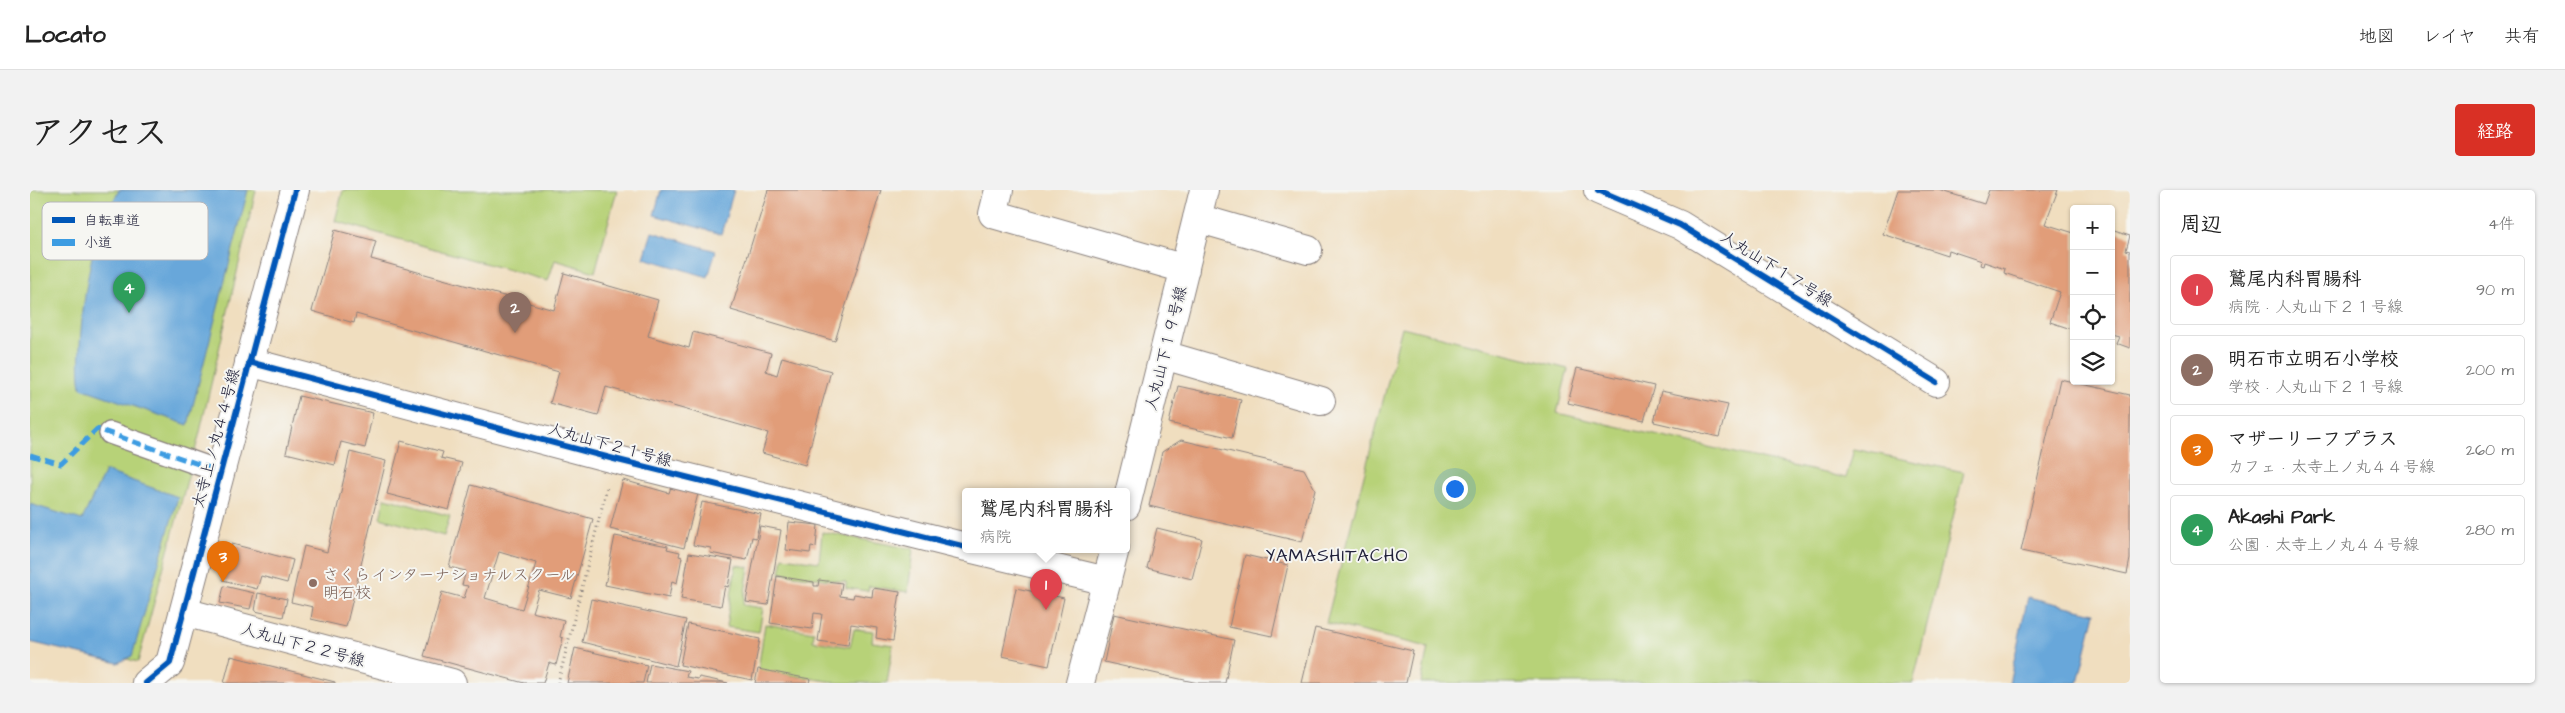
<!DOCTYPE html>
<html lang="ja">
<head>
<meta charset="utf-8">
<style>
  :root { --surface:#fff; --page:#f2f2f2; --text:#222; --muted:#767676; --line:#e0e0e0; --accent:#d93025 }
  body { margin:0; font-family:"Architects Daughter","Klee One",sans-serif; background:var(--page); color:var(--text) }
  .controls { position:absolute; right:15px; top:15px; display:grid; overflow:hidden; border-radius:5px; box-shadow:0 1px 4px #0004 }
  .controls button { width:45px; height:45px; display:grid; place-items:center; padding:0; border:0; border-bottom:1px solid var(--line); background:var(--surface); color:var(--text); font:25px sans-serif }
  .you { position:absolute; left:1424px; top:298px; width:18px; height:18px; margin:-12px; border:4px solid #fff; border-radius:50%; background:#1a73e8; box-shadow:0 0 0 8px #1a73e833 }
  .badge { display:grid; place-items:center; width:32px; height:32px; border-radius:50%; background:var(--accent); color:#fff; font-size:16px; font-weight:700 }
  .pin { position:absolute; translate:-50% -41px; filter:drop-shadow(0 1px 2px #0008) }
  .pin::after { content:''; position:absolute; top:26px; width:18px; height:15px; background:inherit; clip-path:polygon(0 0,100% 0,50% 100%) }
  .popup { position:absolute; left:932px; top:298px; width:168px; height:65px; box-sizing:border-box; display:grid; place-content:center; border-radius:5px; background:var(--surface); filter:drop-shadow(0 1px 4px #0005); font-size:16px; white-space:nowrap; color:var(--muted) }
  .popup b { font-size:19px; color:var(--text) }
  .popup::after { content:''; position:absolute; left:50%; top:100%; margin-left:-10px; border:10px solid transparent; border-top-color:var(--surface) }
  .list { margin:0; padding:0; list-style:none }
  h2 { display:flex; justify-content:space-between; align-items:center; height:65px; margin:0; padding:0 20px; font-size:21px }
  h2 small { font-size:16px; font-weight:400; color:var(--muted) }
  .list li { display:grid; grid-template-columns:32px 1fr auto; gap:15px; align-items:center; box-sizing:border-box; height:70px; margin:0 10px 10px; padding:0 10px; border:1px solid var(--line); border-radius:5px }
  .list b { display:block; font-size:19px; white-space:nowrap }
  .list p { margin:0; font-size:16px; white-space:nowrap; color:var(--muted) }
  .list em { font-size:16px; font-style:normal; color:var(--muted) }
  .icon { flex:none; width:28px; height:28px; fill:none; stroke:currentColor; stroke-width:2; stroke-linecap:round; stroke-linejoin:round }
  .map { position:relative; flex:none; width:2100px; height:493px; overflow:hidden; border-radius:5px }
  header { display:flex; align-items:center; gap:30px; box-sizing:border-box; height:70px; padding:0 25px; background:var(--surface); border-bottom:1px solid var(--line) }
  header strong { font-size:24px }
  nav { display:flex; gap:28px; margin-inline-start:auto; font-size:18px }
  .intro { display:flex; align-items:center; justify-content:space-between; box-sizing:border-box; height:120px; padding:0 30px }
  h1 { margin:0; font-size:35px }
  .button { padding:12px 22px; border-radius:5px; background:var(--accent); color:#fff; font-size:18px; font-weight:700 }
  main { display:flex; gap:30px; padding:0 30px }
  aside { flex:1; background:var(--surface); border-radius:5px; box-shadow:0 1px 4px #0004 }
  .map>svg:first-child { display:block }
  .green { fill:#b7d278; stroke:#6c7a5a }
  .water { fill:#67a7da; stroke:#44648a }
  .building { fill:#e19d79; fill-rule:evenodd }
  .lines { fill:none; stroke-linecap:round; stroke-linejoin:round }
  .pedestrian-casing { stroke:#89807d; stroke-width:24 }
  .minor-casing { stroke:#89807d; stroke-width:30 }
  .tertiary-casing { stroke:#89807d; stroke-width:30 }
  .path { stroke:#89807d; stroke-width:3; stroke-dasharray:1 4; stroke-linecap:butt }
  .pedestrian { stroke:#fff; stroke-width:21 }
  .minor { stroke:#fff; stroke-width:28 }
  .tertiary { stroke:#fff; stroke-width:28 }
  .quiet { stroke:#3c9ce2; stroke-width:5; stroke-dasharray:10 5; stroke-linecap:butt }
  .cycleway-casing { stroke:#f6f6f2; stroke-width:9 }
  .cycleway { stroke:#0057b8; stroke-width:6 }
  .education-dot { fill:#8d6e63; stroke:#f6f6f2; stroke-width:2 }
  .labels { text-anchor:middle; stroke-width:4; stroke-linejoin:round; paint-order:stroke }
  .street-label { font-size:16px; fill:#22223b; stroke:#f6f6f2 }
  .education-label { font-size:16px; fill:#785e54; stroke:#f6f6f2; text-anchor:start }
  .neighbourhood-label { font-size:18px; letter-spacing:1px; fill:#22223b; stroke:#f6f6f2 }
  .key { fill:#f6f6f2; stroke:#b6b6bb; stroke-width:1 }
  .key-label { font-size:14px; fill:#22223b }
</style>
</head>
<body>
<header>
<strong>Locato</strong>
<nav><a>地図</a><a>レイヤ</a><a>共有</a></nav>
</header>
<div class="intro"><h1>アクセス</h1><a class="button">経路</a></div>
<main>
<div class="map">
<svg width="2100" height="493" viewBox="0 0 2100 493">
  <rect width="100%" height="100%" fill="#f6f6f2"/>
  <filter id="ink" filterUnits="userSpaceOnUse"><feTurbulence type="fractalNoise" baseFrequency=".02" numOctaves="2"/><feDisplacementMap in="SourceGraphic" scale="10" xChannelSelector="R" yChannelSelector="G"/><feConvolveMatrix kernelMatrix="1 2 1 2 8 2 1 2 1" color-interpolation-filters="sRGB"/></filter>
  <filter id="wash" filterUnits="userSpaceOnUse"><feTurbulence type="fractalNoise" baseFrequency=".0096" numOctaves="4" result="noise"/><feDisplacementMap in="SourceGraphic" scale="20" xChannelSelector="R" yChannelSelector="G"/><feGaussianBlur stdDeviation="1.12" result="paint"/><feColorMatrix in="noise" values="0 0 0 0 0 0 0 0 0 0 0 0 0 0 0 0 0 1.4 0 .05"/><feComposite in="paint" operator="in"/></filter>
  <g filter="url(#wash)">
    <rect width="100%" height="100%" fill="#f0debf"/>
    <path class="green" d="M0,0H226L169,246L108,472L0,443Z
      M313,0H587L565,82L525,70L518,91L305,31Z
      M1372,137L1538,179L1527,223L1816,288L1824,259L1934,282L1883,493H1391L1398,457L1296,433Z
      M355,308L420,326L414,346L350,328Z
      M792,342L883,359L878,402L839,396L838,401L816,398V392L750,383L753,367L789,372Z
      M706,375L719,377L713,415L733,418L729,442L696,437Z
      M735,434L784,442L783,451L820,457L824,439L843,441L842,452L863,455L857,493H810L728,480Z"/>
    <path class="water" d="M89,0H218L158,235L51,198C45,163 57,73 70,38C75,25 83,12 89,0Z
      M631,0H704L691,44L624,25Z
      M622,42L686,61L678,87L614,68Z
      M75,281L148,307L102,466L88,473L0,452V314L52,330Z
      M1998,407L2065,423L2048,493H1979Z"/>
    <g id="blocks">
      <path class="building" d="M738,0H851L805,151L701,120Z
        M1868,0H1909L1954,14L1959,0H2028L2015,34L2044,43V140L2020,132L2030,102L1974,83L1975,79L1954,72L1953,76L1950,75L1951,71L1918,60L1917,65L1853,44Z
        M305,40L346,51L341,69L524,120L534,83L628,110L618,146L659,158L663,142L741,163L736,181L747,185L752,167L801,181L775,275L732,263L738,243L576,197L568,226L520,213L529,182L326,124L324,133L282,121Z
        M2081,40L2100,46L2096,60L2100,61V158L2086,153L2089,146L2081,144Z
        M1547,178L1624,196L1614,231L1538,213Z
        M2030,189L2100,205V369L2097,384L1991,361Z
        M1148,196L1211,210L1202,248L1139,233Z
        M1631,201L1698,215L1689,247L1624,232Z
        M269,206L343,223L335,258L311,252L305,275L256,263Z
        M1151,250L1274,279L1285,299L1272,352L1119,316L1132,262Z
        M371,251L413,262L411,268L432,273L419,320L357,304Z
        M320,262L356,271L316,437L281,429L283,417L261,412L274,356L297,362Z
        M593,290L639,303L641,297L668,304L654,358L580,339Z
        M441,295L563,329L541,408L509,400L502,422L534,430L530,447L533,448L526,475L519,473L513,493H494L394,466L412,402L434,408L438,396L432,395L436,381L419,377ZM469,362L506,373L492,419L455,408Z
        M672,312L731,324L726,348L722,347L717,370L680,363L681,358L663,355Z
        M759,332L788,335L786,357L781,356L780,363L756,360Z
        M730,336L751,340L738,415L716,412Z
        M1127,338L1172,349L1162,389L1117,378Z
        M585,346L638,356L637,359L650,362L649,366L652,367L647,393L642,391L639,408L575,395Z
        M202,354L263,370L257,393L231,386L227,399L193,390Z
        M659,363L703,370L698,397L695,396L691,416L651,409Z
        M1215,365L1258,375L1242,446L1199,437Z
        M747,386L784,392V396H788L789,390L812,393L810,406L823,408L824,404L842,407L843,398L870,402L863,451L846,448L847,438L821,434L818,455L788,451L792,424L784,423L782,439L740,433Z
        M194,396L224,403L220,419L190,413Z
        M986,398L1034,408L1019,476L972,466Z
        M228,403L257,409L253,427L225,421Z
        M561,409L656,430L646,476L552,452Z
        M1084,424L1204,450L1195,493H1168L1074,472Z
        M658,434L730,449L722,490L650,475Z
        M1285,438L1383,461L1376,493H1272Z
        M545,458L617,475L613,493H537Z
        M201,466L305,492V493H194Z
        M620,474L658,481L656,487L668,489L669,487L698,493H616Z
        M728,479L780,489L779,493H725Z"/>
    </g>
  </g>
  <g filter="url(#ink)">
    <use href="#blocks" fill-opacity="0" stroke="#89807d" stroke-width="1"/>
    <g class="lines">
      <defs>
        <path id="pedestrian" d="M80,243L191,282"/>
        <path id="minor" d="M969,0L963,24L1155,79
          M1568,0L1650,35L1906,192
          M1167,28L1278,60
          M1134,165L1291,211
          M219,172L584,269L936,357
          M1096,316L1174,0
          M942,359L1077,391
          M154,422L422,493
          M1050,493L1085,359"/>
        <path id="tertiary" d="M116,493L140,473L265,0"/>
      </defs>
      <use href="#pedestrian" class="pedestrian-casing"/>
      <use href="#minor" class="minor-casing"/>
      <use href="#tertiary" class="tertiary-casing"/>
      <path class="path" d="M528,493L577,297"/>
      <use href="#pedestrian" class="pedestrian"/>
      <use href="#minor" class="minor"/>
      <use href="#tertiary" class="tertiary"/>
      <path class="quiet" d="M0,265L31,274L67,239L191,282"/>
      <defs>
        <path id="cycleway" d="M1568,0L1650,35L1906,192
          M219,172L584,269L936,357
          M116,493L140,473L265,0"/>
      </defs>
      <use href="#cycleway" class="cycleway-casing"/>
      <use href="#cycleway" class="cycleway"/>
    </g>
  </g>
  <circle class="education-dot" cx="283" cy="393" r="5"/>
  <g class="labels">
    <g class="street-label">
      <text transform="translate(1747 78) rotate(32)" y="6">人丸山下１７号線</text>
      <text transform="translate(1135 158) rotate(-76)" y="6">人丸山下１９号線</text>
      <text transform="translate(185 248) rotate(-75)" y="6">太寺上ノ丸４４号線</text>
      <text transform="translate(580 254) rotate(15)" y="6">人丸山下２１号線</text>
      <text transform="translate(273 454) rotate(15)" y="6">人丸山下２２号線</text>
    </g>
    <g class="education-label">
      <text x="293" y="390">さくらインターナショナルスクール<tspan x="293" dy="18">明石校</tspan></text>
    </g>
    <g class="neighbourhood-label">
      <text x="1307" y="371">YAMASHITACHO</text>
    </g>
  </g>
  <rect x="12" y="12" width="166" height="58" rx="8" class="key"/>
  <rect x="22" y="27" width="23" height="6" fill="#0057b8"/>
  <rect x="22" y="49" width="23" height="7" fill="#3c9ce2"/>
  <g class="key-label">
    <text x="54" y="35">自転車道</text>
    <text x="54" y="57">小道</text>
  </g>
</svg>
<div class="controls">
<button>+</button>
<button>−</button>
<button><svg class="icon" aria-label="locate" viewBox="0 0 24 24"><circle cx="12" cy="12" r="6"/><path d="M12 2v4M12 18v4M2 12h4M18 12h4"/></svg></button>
<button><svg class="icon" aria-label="layers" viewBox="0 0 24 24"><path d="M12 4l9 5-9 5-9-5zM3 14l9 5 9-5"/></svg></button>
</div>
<div class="you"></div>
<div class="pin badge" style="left:1016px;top:420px;background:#e0444e">1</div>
<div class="popup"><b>鷲尾内科胃腸科</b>病院</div>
<div class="pin badge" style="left:485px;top:143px;background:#8d6e63">2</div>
<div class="pin badge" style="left:193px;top:392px;background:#e8710a">3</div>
<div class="pin badge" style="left:99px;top:123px;background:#2e9e5b">4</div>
</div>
<aside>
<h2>周辺<small>4件</small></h2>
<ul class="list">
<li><span class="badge" style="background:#e0444e">1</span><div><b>鷲尾内科胃腸科</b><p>病院 · 人丸山下２１号線</p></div><em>90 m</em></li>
<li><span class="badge" style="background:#8d6e63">2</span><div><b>明石市立明石小学校</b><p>学校 · 人丸山下２１号線</p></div><em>200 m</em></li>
<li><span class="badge" style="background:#e8710a">3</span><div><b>マザーリーフプラス</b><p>カフェ · 太寺上ノ丸４４号線</p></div><em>260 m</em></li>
<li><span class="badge" style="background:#2e9e5b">4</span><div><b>Akashi Park</b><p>公園 · 太寺上ノ丸４４号線</p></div><em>280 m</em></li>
</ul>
</aside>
</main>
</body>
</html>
